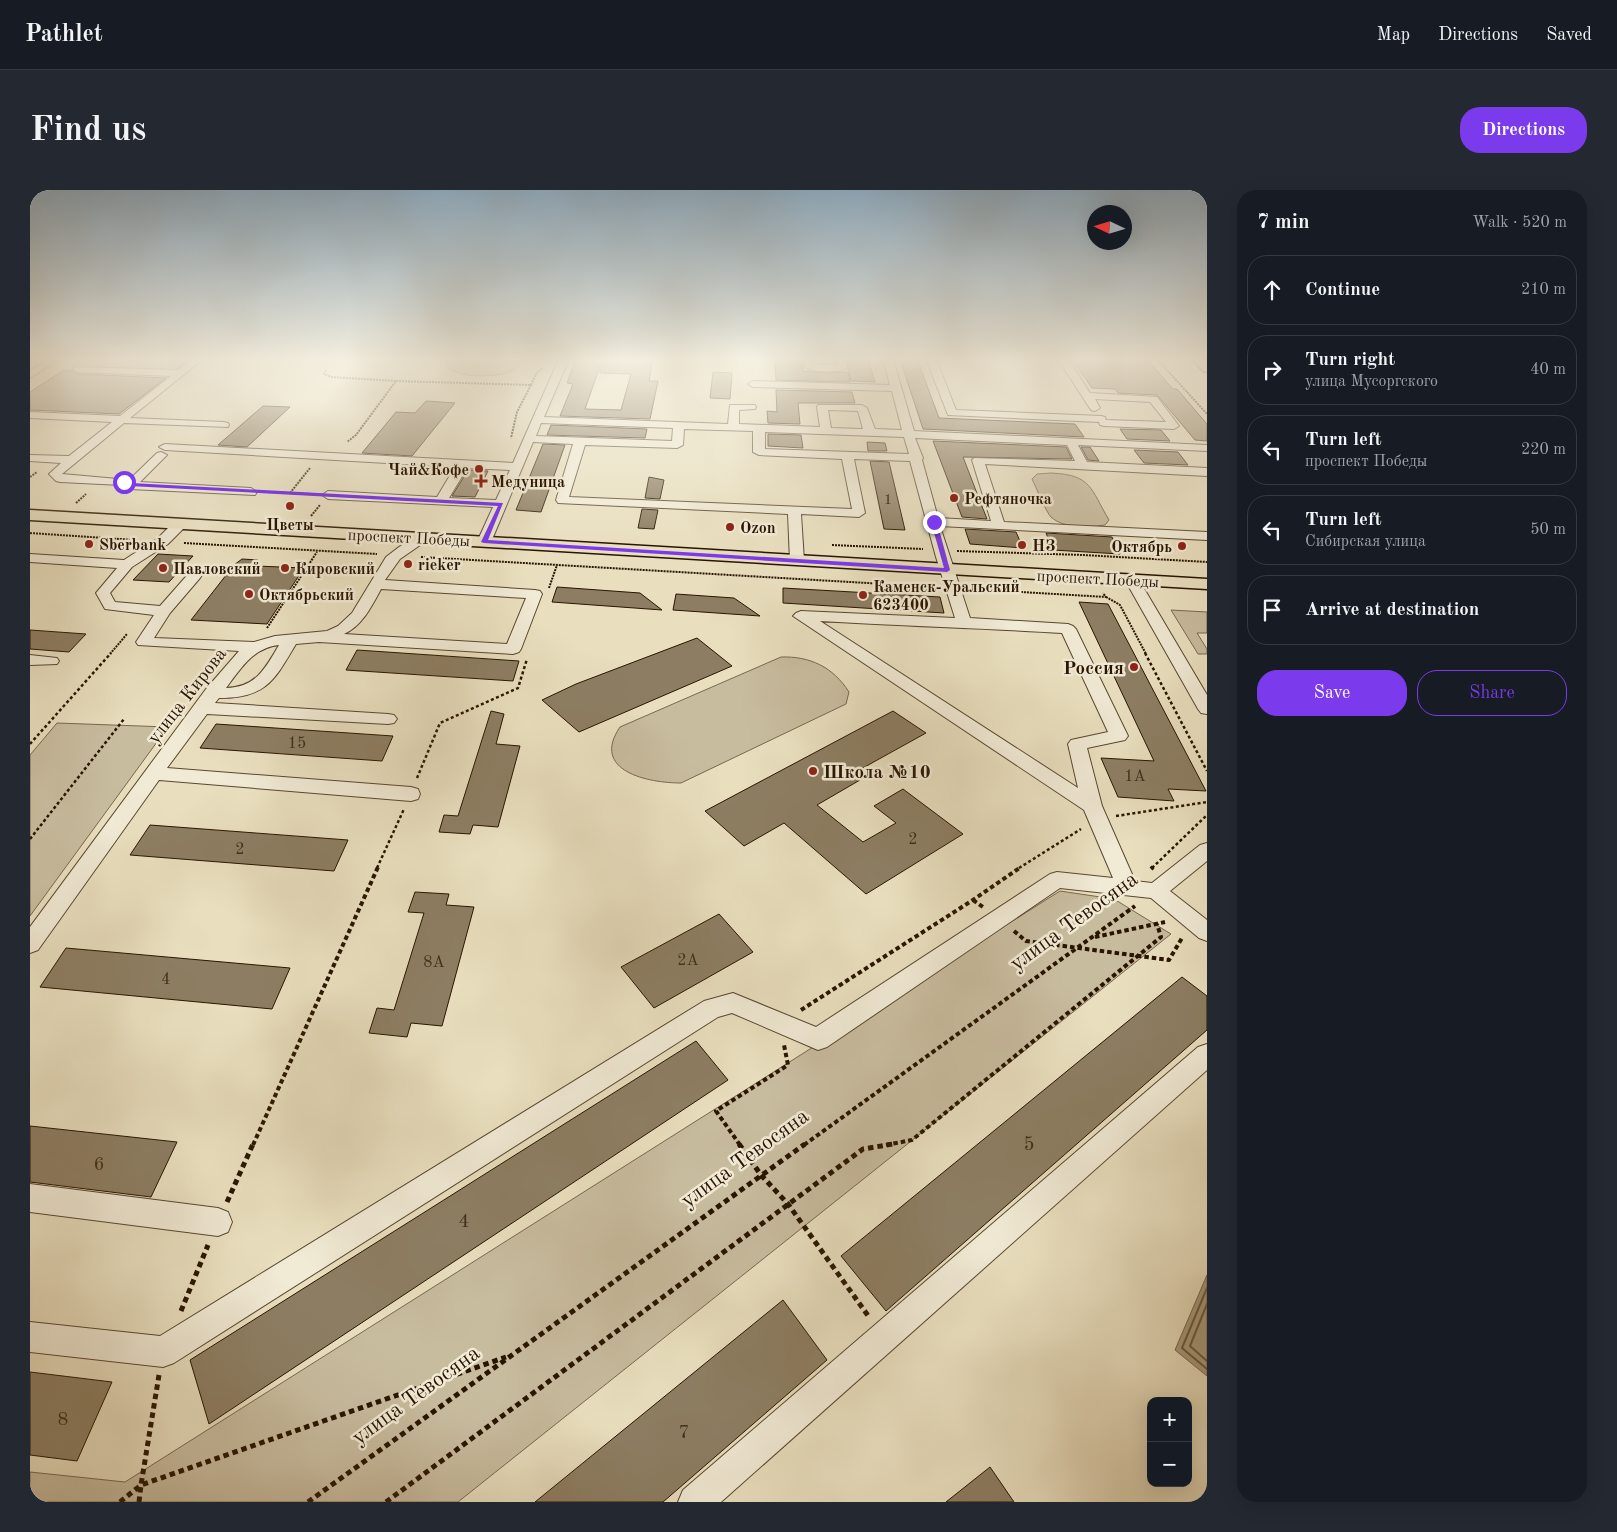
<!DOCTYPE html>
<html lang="en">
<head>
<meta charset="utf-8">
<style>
  :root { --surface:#171b24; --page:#242831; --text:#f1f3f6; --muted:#9ea1a6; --line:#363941; --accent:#7c3aed }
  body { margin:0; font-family:"Old Standard TT",serif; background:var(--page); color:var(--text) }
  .controls { position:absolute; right:15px; bottom:15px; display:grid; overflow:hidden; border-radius:10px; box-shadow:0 5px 20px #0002 }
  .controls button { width:45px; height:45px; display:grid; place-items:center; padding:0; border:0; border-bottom:1px solid var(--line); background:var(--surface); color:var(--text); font:25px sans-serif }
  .compass { position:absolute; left:1057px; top:15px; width:45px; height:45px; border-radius:50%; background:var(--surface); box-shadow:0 5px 20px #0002; rotate:274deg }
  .stop { position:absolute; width:15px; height:15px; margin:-11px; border:4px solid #7c3aed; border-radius:50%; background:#fff }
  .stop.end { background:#7c3aed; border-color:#fff; box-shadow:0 1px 5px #0008 }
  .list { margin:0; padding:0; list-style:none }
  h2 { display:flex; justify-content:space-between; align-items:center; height:65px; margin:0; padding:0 20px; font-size:21px }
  h2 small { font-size:16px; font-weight:400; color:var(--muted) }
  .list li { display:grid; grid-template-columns:32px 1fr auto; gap:15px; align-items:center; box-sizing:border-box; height:70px; margin:0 10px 10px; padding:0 10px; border:1px solid var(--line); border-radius:20px }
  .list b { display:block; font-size:19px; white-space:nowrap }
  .list p { margin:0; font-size:16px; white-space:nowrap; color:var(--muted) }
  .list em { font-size:16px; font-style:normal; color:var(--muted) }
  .actions { display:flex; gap:10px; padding:15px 20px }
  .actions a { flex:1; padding:11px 0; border:1px solid var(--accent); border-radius:20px; text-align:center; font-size:18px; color:var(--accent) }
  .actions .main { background:var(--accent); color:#fff }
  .icon { flex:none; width:28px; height:28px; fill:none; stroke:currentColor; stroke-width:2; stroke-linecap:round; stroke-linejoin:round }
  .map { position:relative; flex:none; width:1177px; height:1312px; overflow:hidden; border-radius:20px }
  header { display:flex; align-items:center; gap:30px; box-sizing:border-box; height:70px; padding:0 25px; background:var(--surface); border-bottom:1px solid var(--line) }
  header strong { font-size:24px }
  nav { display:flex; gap:28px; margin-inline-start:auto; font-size:18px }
  .intro { display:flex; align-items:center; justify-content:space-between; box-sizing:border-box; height:120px; padding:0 30px }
  h1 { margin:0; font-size:35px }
  .button { padding:12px 22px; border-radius:20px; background:var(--accent); color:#fff; font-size:18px; font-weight:700 }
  main { display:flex; gap:30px; padding:0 30px }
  aside { flex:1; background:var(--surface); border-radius:20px; box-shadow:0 5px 20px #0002 }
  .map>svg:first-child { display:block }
  .green { fill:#c8bc9f; stroke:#786850 }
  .water { fill:#a89a7e; stroke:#75644c }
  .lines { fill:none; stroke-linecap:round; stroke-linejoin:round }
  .shore { stroke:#68573f; stroke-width:2 }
  .building { fill:#8d7e63; stroke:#291400; fill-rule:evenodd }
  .minor-casing { stroke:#594730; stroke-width:2 }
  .major-casing { stroke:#291400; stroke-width:3 }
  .path-far3 { stroke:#291400; stroke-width:2; stroke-dasharray:2 1; stroke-linecap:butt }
  .path-far2 { stroke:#291400; stroke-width:2.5; stroke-dasharray:3 2.5; stroke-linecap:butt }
  .path-far1 { stroke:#291400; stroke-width:4; stroke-dasharray:4.5 3; stroke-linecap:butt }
  .path { stroke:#291400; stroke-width:5; stroke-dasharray:5.5 4; stroke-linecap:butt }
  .minor { fill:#f1ead5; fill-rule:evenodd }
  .major { fill:#e9dfbf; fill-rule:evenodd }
  .route { fill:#7c3aed }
  .poi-dot { fill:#8f2418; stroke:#f1ead5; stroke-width:2 }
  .labels { text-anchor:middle; stroke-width:5; stroke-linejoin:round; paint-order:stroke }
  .far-number-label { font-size:14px; fill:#422e19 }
  .far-poi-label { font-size:16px; font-weight:bold; fill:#291400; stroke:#f1ead5; text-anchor:start }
  .far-street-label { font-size:16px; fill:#291400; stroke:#f1ead5 }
  .number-label { font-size:16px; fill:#422e19 }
  .poi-label { font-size:19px; font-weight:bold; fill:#291400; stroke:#f1ead5; text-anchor:end }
  .street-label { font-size:19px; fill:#291400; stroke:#f1ead5 }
  .near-number-label { font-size:19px; fill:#422e19 }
  .near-street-label { font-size:22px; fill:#291400; stroke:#f1ead5 }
</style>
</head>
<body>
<header>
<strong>Pathlet</strong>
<nav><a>Map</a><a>Directions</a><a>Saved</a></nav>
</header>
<div class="intro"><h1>Find us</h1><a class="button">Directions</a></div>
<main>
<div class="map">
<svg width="1177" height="1312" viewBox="0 0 1177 1312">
  <rect width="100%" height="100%" fill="#e9dfbf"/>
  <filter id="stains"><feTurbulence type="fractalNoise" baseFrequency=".004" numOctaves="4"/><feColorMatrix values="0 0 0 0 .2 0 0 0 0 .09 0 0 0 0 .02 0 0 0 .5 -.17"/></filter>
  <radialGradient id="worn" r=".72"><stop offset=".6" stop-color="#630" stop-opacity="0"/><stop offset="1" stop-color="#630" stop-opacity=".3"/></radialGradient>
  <path class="green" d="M53,169H159L144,181L41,177Z
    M419,169H493C490,174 487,178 482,181C469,188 421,189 416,174Z
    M1021,283C1062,285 1060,298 1079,330L1075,335C1059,337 1034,339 1021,327C1016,322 1006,297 1002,289L1007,284Z
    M1141,420L1177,422V443H1167L1177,459V464H1168Z
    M751,467C780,466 803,477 819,502L816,514L651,593C618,593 560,581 590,537Z
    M27,533L138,537L0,726V565Z
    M1030,701L1084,709L1141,744L428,1312H0V1282L95,1292Z"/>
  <path class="water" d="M1177,1085V1186L1145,1160Z"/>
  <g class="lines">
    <path class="shore" d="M1177,1098L1152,1158L1177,1179
      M1177,1114L1160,1156L1177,1171"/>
  </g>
  <path class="building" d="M546,169H623L619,191H628L620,229L530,226L543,194L537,193ZM570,176V183L601,184L591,220L555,219Z
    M817,169H838L845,192L821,191Z
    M870,169H887L909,228L1045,234L1054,247L893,239Z
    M1042,169H1117L1143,199H1147L1177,234V251L1165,250L1127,205L1088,203L1085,199L1062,198Z
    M745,171L772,172L773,181L796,183L818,182L820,192L746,190Z
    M34,180L42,181L48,184L136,188L89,224L0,220V202Z
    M683,182L702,183L700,209L680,208Z
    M746,200L822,202L825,213H768L770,234L738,233L737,221L747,222Z
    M396,211L425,213L382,266L332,263L366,222L385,223Z
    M233,216L260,217L217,257L188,255Z
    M521,235L617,239L615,248L517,245Z
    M1090,239L1131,240L1140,251L1097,249Z
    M738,244L771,245L773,258L738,256Z
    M903,251L1036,257L1042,269L933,267L957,329L932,327Z
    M837,252L855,253L857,261H838Z
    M513,254L535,255L511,322L486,320Z
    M1051,257H1060L1069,271L1058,270Z
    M1104,260L1148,262L1158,275L1114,273Z
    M840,271L859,272L875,340L854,339Z
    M438,280L458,281L445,307L422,306Z
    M619,287L634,290L630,309L615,308Z
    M612,319L628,320L624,339L608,338Z
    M935,339L986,342L993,358L940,354Z
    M1016,343L1082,347L1090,364L1023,360Z
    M128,364L163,366L139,392L103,390Z
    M212,369L228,370L227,376L274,378L237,434L161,430L204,375Z
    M527,397L610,403L632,420L522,412Z
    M753,398L910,407L914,423L753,413Z
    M646,404L704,408L730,426L643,420Z
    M1049,412L1078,414L1176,601L1138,599L1144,611L1088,607L1071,568L1124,571Z
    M0,440L56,444L39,462L0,459Z
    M667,448L702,476L549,542L512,510L546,494Z
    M327,460L489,471L483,491L316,480Z
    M461,521L474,524L466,554L490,556L468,637L443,635L440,644L409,642L414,625L428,626Z
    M863,521L896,543L822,584L830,590L787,615L833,652L866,633L844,616L873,599L933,644L836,704L754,633L714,656L675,621Z
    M186,534L363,546L352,571L170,558Z
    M120,635L318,650L304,681L100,665Z
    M385,702L419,704L416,715L444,717L412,836L381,833L377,847L339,843L347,818L364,820L394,723L378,722Z
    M689,724L723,762L624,818L591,777Z
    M36,758L260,778L242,819L10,797Z
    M1152,787L1177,806V840L856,1121L811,1066Z
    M666,851L698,890L179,1234L160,1170Z
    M0,936L147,952L121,1007L0,992Z
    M753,1110L797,1170L633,1312H505Z
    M0,1182L82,1192L47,1271L0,1265Z
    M960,1277L984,1312H916Z"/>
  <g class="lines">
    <defs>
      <path id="minor" d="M18,169H30L0,188V181Z
        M162,169H173L100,228L194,232L198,233L199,235L198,237L94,233L32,284L99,290L127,263L131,262L137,265L110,292L221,298L227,302L225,305L100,299L92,295L30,292L26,291L19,284L31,273L0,271V265L39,266L82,232L0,228V222L90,226L141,186L48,182L43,179L45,177L148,180Z
        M289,169H305L300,172Z
        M529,169H539L514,227L698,234L700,215H725L726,217L725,219L709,220V234L790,237L787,217L788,215H832L837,218L845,239L872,240L862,201L723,197L718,194L723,191L860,195L853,169H863L884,241L1177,255V261L1048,255L1057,272L1177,278V286L955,274L974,332L1177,342V350L910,336L940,428L1038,434L1043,436L1046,439L1098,546L1095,550L1057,558L1072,616L1105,691L1122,693L1170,655L1177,653V671L1140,701L1177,730V751L1169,748L1121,708L1030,698L797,857L788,860L702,823L688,827L144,1173L133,1177L0,1162V1132L130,1146L674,811L703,803L786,837L1020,684L1027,682L1083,688L1054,620L763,426L766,423L771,421L925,428L906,367L880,271L824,269L835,323L829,327L771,324L774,371L767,375L760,371L758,324L528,313L526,310L543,254L503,252L461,352L454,356L447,352L463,317L298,309L292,305L298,301L407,307L425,277L135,260L129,257L135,254L483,273ZM798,220L828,221L833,239L801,238ZM511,233L643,238L642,251L506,246ZM654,239L723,241V262L729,265L812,269L822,319L539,307L555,255L647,258L653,255ZM735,242L874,247L879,264L735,259ZM885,248L1037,255L1045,271L944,268L942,270L961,331L908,328L892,270L893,268ZM437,278L480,280L466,310L419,308ZM790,431C871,436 951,438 1032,443L1078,542L1041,550L1038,554L1048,598Z
        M774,169H784V174L807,175L805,169H815L817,178C810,183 782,182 775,177Z
        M896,169H906L926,220L1071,226L1075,227L1076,230L1136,232L1120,212L1065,209L1070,218L1065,221L1061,220L1028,169H1038L1060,203L1127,207L1149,236L1144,239L1074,236L1070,235L1069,232L918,225Z
        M151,329L156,330L158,333L156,336L138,354L102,377L80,403L85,412L130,416L160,382H170L172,385L170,388L140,423L124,448L224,452L245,446L297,441L308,436L322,423L356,367L369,357L391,344L396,345L398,348L396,351L370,369L355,390L505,400L510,401L512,404L491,459L489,462L483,464L289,452L266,454C244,491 236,508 189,508L185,513L358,524L364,525L367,529L364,533L358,534L177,524L137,578L381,597L388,599L390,604L388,609L381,611L129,590L8,760L0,763V737L176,499L209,461L108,455L106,452L124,425L75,419L66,403L87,378L0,372V364L94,370L128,348L146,330ZM351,399L496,408L477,454L314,444C332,436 342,416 351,399ZM249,455C235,479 226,497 196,498C211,478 223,458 249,455Z
        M1102,386L1107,387L1109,390L1177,505V524L1171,523L1168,519L1095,390L1097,387Z
        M0,465L27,468L29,471L27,474L0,475Z
        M1177,854V880L691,1312H648L653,1300L1168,857Z
        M0,994L188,1018L198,1022L202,1032L198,1042L188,1046L0,1022Z"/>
      <path id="major" d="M1162,169H1175L1177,171V182L1173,181Z
        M0,320L1177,389V399L0,330Z"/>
    </defs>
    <use href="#minor" class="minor-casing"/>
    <use href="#major" class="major-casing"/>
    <path class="path-far3" d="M1127,169L1177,224
      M296,180L294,184L301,187L366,191L326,245L317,252
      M366,191L501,195L487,222L481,248
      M501,195L507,182L513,178
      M0,287L7,282
      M236,302L282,304
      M260,303L280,278
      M46,313L56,304
      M281,326L290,315
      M0,343L105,350
      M154,353L347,364
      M802,355L893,359
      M927,361L1053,365L1177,372
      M391,367L906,397
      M519,398L527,375
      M940,399L1076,407L1073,403
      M1076,407L1090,415L1116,464
      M237,438L287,362
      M80,464L97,444"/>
    <path class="path-far2" d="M1115,463L1177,581
      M0,554L81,463
      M387,588L410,533L488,498L497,469
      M1086,626L1177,612
      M0,649L94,529
      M347,678L374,619
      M989,678L1051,639
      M1122,678L1177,625"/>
    <path class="path-far1" d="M1121,679L1123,677
      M943,710L953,717
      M984,741L996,751L1139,770L1152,748
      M1065,747L1135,732
      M771,820L943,710L991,677
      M223,955L348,677
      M710,955L686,921L758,875L754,855
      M774,955L1105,716
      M856,955L882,950L1131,747L1127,734"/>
    <path class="path" d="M709,954L731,985L758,1014L839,1127
      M197,1012L223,954
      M151,1121L178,1055
      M90,1312L111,1295L129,1185
      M109,1312L111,1295L476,1167
      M278,1312L775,954
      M356,1312L833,959L863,954"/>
    <use href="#minor" class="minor"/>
    <use href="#major" class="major"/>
  </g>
  <linearGradient id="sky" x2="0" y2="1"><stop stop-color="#8eaabe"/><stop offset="0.48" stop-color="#f5f1e2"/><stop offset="1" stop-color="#f5f1e2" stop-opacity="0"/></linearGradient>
  <rect width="1177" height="353" fill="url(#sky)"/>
  <path class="route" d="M94,290L101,293L473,313L458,350L914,378L901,332L904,330L907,332L920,380L917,382L454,353L451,352L468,316L100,296L93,293Z"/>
  <g class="poi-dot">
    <circle cx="449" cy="279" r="5"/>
    <path d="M448.5 283.5h5v5h5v5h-5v5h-5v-5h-5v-5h5z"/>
    <circle cx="924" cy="308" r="5"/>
    <circle cx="260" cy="316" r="5"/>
    <circle cx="700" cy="337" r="5"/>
    <circle cx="59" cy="354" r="5"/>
    <circle cx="992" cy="355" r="5"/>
    <circle cx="1152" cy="356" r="5"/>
    <circle cx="378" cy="374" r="5"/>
    <circle cx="133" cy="378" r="5"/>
    <circle cx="255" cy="378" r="5"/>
    <circle cx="219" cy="404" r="5"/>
    <circle cx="833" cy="405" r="5"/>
    <circle cx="1104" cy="477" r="5"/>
    <circle cx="783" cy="581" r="5"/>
  </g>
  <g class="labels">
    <g class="far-number-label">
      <text x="858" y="314">1</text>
    </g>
    <g class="far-poi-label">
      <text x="439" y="285" text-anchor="end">Чай&amp;Кофе</text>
      <text x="461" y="297">Медуница</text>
      <text x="934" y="314">Рефтяночка</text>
      <text x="260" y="340" text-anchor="middle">Цветы</text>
      <text x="710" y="343">Ozon</text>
      <text x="69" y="360">Sberbank</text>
      <text x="1002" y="361">НЗ</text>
      <text x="1142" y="362" text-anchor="end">Октябрь</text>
      <text x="388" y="380">rieker</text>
      <text x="143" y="384">Павловский</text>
      <text x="265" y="384">Кировский</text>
      <text x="843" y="402">Каменск-Уральский<tspan x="843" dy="18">623400</tspan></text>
      <text x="229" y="410">Октябрьский</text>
    </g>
    <g class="far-street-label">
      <text transform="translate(379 347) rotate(3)" y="6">проспект Победы</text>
      <text transform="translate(1068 388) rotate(3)" y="6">проспект Победы</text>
    </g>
    <g class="number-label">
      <text x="267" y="558">15</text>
      <text x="1105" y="591">1А</text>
      <text x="883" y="654">2</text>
      <text x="210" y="664">2</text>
      <text x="658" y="775">2А</text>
      <text x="404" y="777">8А</text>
      <text x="136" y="794">4</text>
    </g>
    <g class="poi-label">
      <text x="1094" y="484">Россия</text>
      <text x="793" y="588" text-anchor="start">Школа №10</text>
    </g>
    <g class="street-label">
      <text transform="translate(156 505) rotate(-52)" y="7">улица Кирова</text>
    </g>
    <g class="near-number-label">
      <text x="999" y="960">5</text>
      <text x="69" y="980">6</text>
      <text x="434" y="1037">4</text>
      <text x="33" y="1235">8</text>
      <text x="654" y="1248">7</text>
    </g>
    <g class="near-street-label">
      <text transform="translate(1043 730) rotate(-36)" y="8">улица Тевосяна</text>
      <text transform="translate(714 967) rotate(-36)" y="8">улица Тевосяна</text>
      <text transform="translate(385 1204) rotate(-36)" y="8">улица Тевосяна</text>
    </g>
  </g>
  <rect width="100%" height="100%" filter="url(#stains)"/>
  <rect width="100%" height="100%" fill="url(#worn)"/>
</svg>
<div class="controls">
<button>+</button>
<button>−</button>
</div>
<svg class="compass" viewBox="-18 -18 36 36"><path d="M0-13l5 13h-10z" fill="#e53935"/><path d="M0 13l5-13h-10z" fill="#9ea1a6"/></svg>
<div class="stop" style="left:94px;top:292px"></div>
<div class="stop end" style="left:904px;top:332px"></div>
</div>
<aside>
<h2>7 min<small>Walk · 520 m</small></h2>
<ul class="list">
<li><svg class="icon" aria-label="ahead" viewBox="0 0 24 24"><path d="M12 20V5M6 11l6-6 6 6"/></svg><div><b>Continue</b></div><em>210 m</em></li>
<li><svg class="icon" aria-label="right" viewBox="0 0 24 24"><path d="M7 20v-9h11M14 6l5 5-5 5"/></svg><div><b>Turn right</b><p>улица Мусоргского</p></div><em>40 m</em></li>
<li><svg class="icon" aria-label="left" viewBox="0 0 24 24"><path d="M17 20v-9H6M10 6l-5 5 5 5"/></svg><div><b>Turn left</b><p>проспект Победы</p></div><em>220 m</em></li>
<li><svg class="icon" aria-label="left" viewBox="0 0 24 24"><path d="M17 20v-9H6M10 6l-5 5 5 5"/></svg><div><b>Turn left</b><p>Сибирская улица</p></div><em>50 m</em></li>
<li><svg class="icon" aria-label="arrive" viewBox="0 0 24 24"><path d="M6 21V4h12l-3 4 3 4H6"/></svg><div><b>Arrive at destination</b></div></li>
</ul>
<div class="actions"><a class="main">Save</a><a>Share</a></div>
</aside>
</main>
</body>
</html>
